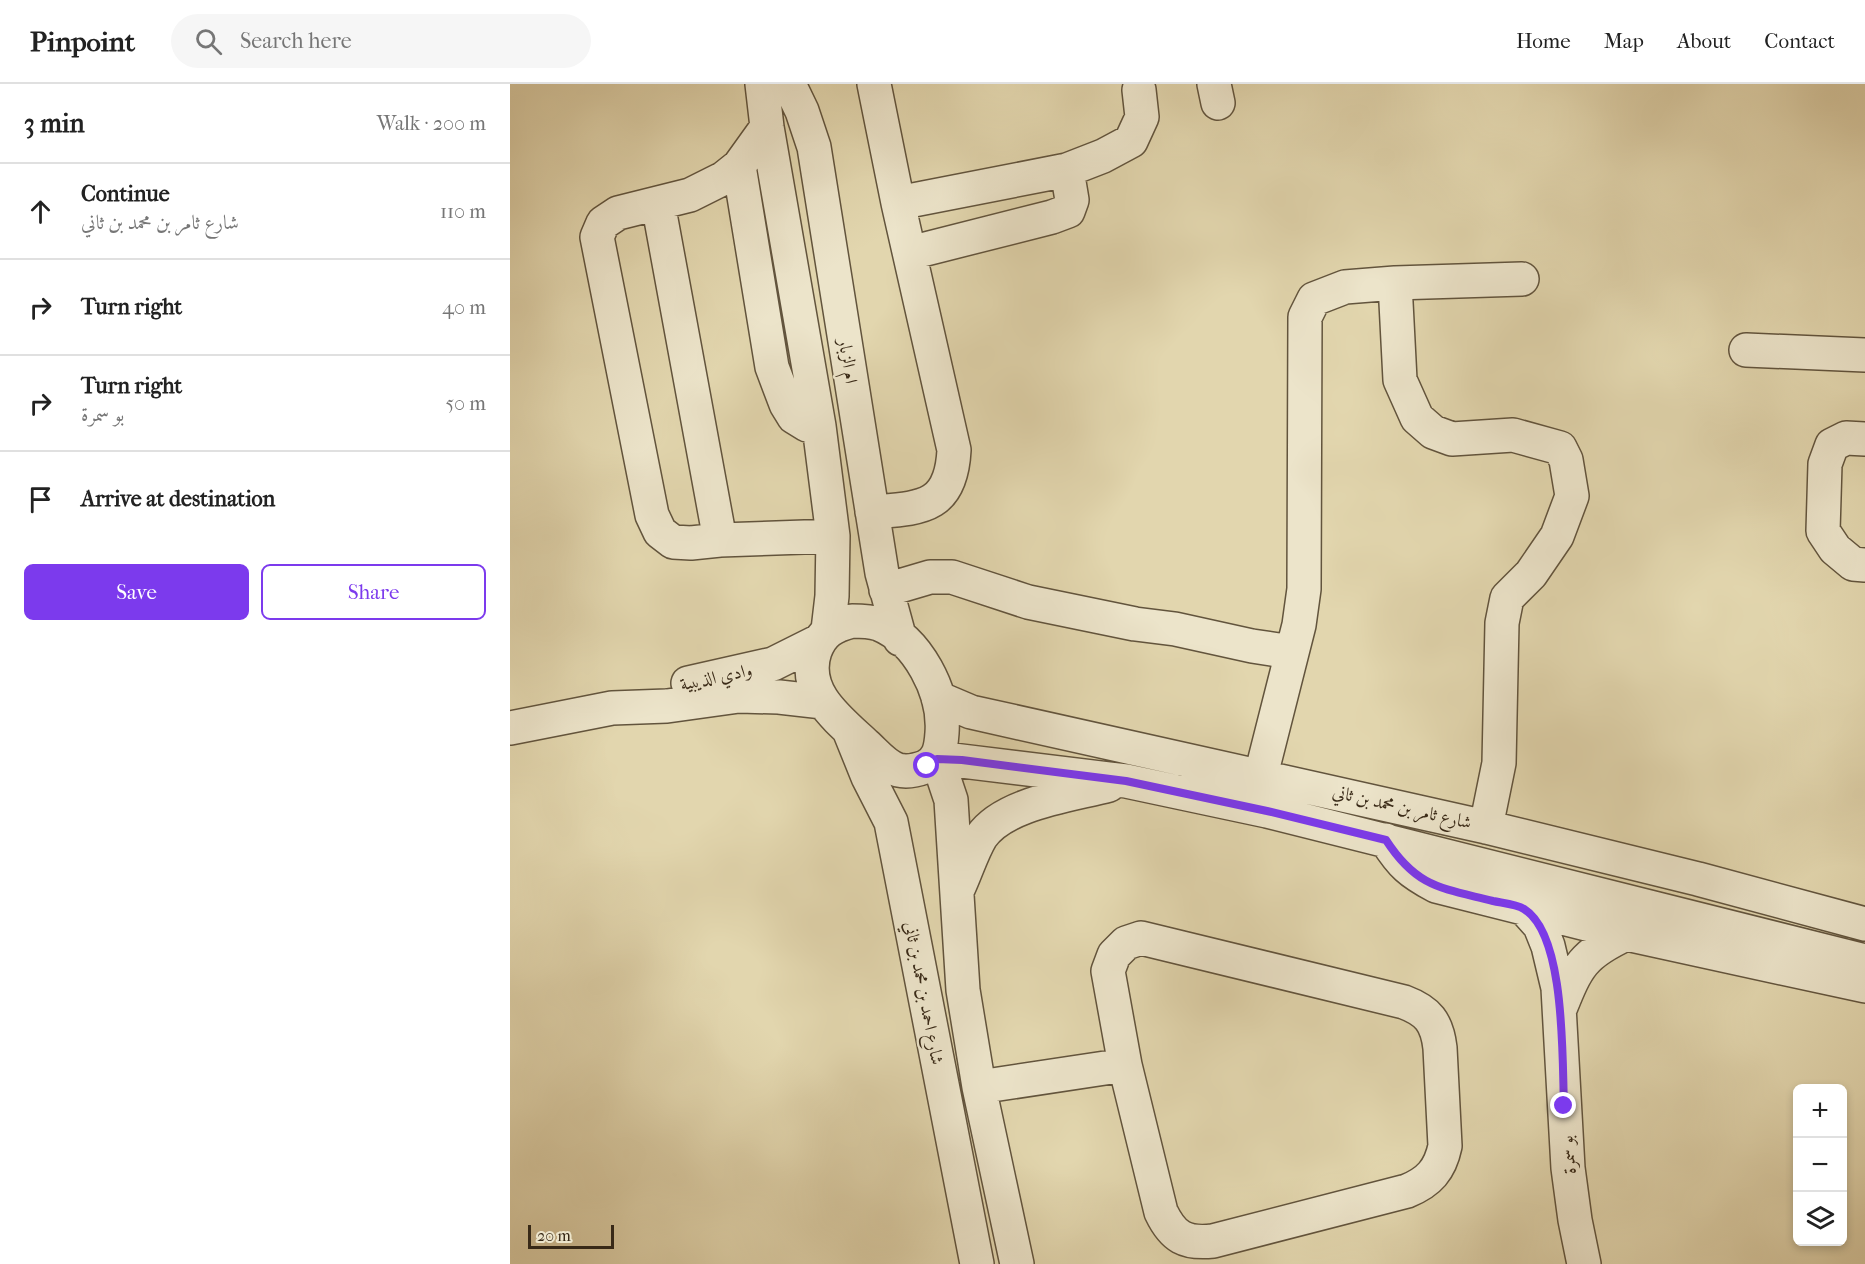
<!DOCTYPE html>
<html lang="en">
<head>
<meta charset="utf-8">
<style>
  :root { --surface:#fff; --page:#f6f6f6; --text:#222; --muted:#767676; --line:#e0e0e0; --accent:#7c3aed }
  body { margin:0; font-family:"IM FELL French Canon",Amiri,serif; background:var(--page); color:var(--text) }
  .controls { position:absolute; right:18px; bottom:18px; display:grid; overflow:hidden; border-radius:9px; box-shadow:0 3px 9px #0003 }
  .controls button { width:54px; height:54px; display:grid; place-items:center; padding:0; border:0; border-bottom:2px solid var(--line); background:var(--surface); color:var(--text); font:30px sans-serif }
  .scale { position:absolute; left:18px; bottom:15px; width:86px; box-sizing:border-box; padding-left:6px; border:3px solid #382917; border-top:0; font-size:16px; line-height:21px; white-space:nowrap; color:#382917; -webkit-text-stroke:4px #ece4ca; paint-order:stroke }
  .stop { position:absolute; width:18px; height:18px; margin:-14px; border:4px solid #7c3aed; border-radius:50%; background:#fff }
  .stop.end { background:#7c3aed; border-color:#fff; box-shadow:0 2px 6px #0008 }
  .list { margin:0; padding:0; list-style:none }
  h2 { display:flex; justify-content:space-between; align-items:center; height:78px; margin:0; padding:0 24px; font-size:26px }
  h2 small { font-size:20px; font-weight:400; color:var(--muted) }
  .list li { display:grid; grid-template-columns:39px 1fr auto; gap:18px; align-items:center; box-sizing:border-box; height:96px; padding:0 24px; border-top:2px solid var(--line) }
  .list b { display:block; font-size:22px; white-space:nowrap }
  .list p { margin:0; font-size:20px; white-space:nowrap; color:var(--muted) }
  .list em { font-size:20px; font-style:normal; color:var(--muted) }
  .actions { display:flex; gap:12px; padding:18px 24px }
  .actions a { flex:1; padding:14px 0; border:2px solid var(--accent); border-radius:9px; text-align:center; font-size:21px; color:var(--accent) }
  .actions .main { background:var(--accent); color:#fff }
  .icon { flex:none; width:33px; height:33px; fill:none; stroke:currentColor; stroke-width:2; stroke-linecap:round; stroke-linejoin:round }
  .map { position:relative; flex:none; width:1355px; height:1180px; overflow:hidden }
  header { display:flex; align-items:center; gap:36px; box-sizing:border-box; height:84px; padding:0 30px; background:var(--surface); border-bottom:2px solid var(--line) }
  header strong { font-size:28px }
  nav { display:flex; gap:33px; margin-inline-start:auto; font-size:21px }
  .search { width:420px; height:54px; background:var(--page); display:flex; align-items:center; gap:15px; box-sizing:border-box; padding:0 21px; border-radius:33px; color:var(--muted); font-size:22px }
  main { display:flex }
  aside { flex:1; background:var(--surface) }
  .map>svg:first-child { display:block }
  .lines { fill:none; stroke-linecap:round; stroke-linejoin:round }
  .minor-casing { stroke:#62543d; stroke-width:36 }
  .minor { stroke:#ece4ca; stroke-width:33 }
  .route { stroke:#7c3aed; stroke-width:8 }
  .labels { text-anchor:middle; stroke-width:4.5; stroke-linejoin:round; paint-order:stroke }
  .street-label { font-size:18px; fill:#382917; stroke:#ece4ca }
</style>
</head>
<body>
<header>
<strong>Pinpoint</strong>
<div class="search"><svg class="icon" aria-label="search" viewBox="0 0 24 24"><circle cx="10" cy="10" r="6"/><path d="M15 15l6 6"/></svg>Search here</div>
<nav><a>Home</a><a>Map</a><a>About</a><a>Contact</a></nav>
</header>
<main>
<aside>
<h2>3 min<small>Walk · 200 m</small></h2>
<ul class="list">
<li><svg class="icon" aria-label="ahead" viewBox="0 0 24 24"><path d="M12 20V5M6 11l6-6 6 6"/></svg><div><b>Continue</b><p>شارع ثامر بن محمد بن ثاني</p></div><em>110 m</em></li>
<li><svg class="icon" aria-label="right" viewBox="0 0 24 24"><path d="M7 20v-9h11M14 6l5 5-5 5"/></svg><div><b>Turn right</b></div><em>40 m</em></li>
<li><svg class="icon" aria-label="right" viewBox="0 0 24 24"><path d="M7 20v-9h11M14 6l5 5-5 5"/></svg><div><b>Turn right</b><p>بو سمرة</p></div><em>50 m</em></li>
<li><svg class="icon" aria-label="arrive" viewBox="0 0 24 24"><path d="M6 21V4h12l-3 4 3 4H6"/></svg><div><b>Arrive at destination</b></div></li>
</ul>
<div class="actions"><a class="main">Save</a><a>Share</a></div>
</aside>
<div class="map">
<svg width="1355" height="1180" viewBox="0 0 1355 1180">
  <rect width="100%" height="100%" fill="#e2d6ae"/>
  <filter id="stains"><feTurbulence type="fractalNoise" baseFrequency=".00333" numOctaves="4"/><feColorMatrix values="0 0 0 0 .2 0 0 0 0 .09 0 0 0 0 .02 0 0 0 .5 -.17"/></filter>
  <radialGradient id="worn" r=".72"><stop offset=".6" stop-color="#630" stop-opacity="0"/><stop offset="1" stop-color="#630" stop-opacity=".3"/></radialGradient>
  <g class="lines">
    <defs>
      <path id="minor" d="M252,0L257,43L309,342L323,452L322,512L318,546
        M279,0L292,27L304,63L372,489L390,555
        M704,0L708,19
        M257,43L229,82L214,94L180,111L108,129L93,139L87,153L142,431L150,448L163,458L181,459L210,456L323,452
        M229,82L262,283L276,320L284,333L297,341L309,342
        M148,119L210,456
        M388,119L557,86L593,72L621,57L632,33L629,6
        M400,169L542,133L558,127L562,116L557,86
        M885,199L1012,195
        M1236,266L1355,271
        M1355,355L1336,354L1322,361L1315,380L1313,447L1325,465L1343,480L1355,481
        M362,428C411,424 441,425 444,366L388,119L364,0
        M376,506L420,493H442L518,518L625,540L665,545L742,562L782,568
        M342,537C351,537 360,537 369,540C408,556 435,608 432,649C431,664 429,676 415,683C407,686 396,688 388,686C375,682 365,669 356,661C329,636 291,608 305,567C312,548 323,542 342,537Z
        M178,599L263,580L309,557
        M428,614L461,628L976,743L1188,795L1355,840
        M0,644L102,624L157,622L229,612L269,613L313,618
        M339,646L358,693L381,738L467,1180
        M751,691L789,541L794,505L795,233L804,215L835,203L885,199L890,296L907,334L923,348L942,355L1003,351L1050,364L1056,376L1062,412L1047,452L1021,490L997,514L992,539L989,679L976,743
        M876,756C892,781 900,788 926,802L1116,850L1355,902
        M448,805C456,788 462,768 471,753C494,719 562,711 599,701
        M1014,824L1030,842L1038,862L1048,904L1058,1084L1065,1136L1074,1180
        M631,854L894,918C918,927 927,938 930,964L935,1062C930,1086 919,1098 897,1107L703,1157C675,1160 663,1153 651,1128L615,981L598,887L604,871L616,859Z
        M1050,925C1067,882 1073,870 1116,850
        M469,1003L615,981
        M507,1180L469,1003L453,906L441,716L427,674L616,697L757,727L1355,877"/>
    </defs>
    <use href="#minor" class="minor-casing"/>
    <use href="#minor" class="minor"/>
  </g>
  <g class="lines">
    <path class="route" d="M417,682L427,675L452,676L616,697L757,727L876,756C907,804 932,804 983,817C992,819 1006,820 1014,825C1056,851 1052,976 1054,1022"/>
  </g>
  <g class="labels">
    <g class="street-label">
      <text transform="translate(338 277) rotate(81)" y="6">ام الزبار</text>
      <text transform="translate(206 593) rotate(-12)" y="6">وادي الذيبية</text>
      <text transform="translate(892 723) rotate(13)" y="6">شارع ثامر بن محمد بن ثاني</text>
      <text transform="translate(414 909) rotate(79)" y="6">شارع احمد بن محمد بن ثاني</text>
      <text transform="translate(1058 1071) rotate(-95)" y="6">بو سمرة</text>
    </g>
  </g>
  <rect width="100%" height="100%" filter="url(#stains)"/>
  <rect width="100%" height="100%" fill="url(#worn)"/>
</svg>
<div class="controls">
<button>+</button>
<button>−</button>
<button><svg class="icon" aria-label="layers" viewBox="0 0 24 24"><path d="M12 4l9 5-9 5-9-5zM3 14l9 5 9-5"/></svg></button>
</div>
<div class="scale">20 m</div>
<div class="stop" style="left:417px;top:682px"></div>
<div class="stop end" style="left:1054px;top:1022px"></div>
</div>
</main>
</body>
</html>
